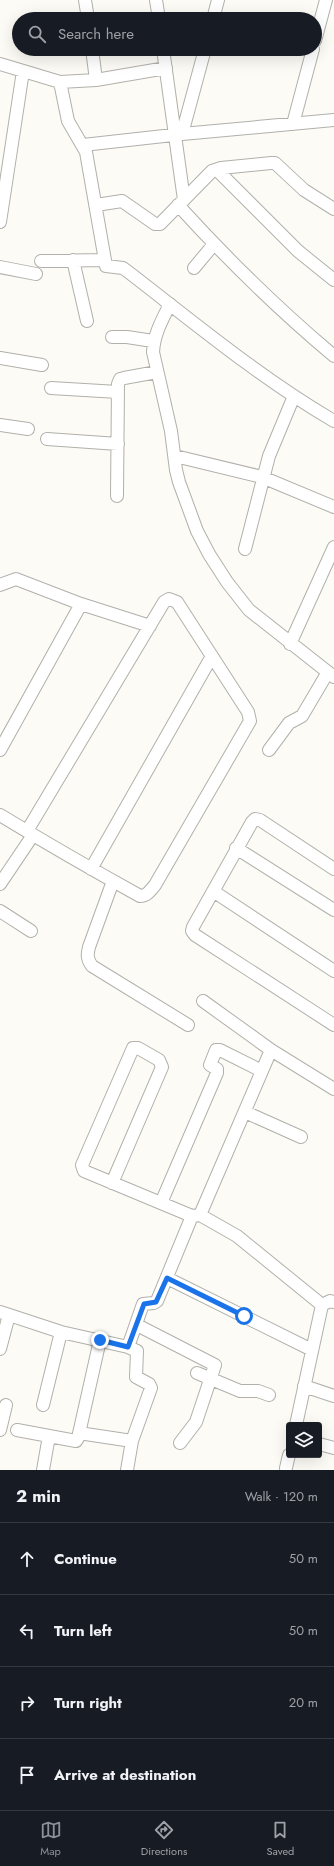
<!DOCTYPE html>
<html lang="en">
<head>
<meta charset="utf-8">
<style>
  :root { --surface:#171b24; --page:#242831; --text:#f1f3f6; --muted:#9ea1a6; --line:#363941; --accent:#8c9099 }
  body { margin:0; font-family:Jost,sans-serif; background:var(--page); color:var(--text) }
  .controls { position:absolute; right:12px; bottom:12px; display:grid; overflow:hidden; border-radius:4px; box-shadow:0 4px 16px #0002 }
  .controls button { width:36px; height:36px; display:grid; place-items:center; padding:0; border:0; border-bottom:1px solid var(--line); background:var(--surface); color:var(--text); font:20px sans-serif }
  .stop { position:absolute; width:12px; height:12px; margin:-9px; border:3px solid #1a73e8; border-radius:50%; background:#fff }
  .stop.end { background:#1a73e8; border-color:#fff; box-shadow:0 1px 4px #0008 }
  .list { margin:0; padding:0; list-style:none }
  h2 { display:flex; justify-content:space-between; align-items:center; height:52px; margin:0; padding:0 16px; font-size:17px }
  h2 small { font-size:13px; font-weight:400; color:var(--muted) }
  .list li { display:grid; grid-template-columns:26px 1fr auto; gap:12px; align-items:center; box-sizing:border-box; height:72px; padding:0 16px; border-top:1px solid var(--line) }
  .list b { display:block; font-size:15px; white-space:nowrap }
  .list em { font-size:13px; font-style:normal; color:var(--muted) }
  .icon { flex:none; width:22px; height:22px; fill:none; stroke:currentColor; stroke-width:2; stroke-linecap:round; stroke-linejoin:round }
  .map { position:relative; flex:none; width:334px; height:1470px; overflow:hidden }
  .search { position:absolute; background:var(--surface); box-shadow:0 4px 16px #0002; left:12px; right:12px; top:12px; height:44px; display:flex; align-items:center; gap:10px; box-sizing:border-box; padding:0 14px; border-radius:22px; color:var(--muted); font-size:15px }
  .sheet { height:340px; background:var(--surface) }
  nav { display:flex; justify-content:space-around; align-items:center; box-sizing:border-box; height:56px; border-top:1px solid var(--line); background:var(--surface); font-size:11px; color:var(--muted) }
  nav a { display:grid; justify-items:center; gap:2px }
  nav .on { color:var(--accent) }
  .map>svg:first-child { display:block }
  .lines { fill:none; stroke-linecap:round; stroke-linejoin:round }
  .minor-casing { stroke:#b1b0ab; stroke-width:14 }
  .minor { stroke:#fff; stroke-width:12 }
  .route { stroke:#1a73e8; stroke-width:5 }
</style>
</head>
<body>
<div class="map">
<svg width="334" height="1470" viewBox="0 0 334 1470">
  <rect width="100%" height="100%" fill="#fdfbf6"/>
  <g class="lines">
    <defs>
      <path id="minor" d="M85,0L88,19
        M156,0L159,19
        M213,19L218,0
        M315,41L326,0
        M92,49L96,80
        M163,49L184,200
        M0,64L60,82L96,80L166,68
        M60,82L68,121L86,152L106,266L123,268L131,274C197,325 262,379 334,421
        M293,124L313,49
        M182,134L205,49
        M83,145L182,134L334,120
        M217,170L298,251L334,280
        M96,205L122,201L155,224H160L212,171L221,168L271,163H275L304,190L334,209
        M178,205C227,259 278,309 334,356
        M0,222L23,71
        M73,260L87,321
        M41,261L104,260
        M0,267L36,274
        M194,268L214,244
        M170,304C162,320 154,334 153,352L171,431L176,470L179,482L197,531L209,554L227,582L249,610L334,677
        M112,337H127L153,341
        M0,358L42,365
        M51,388L118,392
        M0,425L28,429
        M47,439L118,444
        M175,456L262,477L334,507
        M117,496L118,384L120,379L124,378L157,372
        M245,549L269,456L294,396
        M0,585L16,579L81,604L150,626
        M290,644L334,547
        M0,750L81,604
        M269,750L289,723L302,716L328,672
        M0,815C46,843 93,870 140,896C147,896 150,891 155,885L250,721L248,712L177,602L169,599L164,602L27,831
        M236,848L334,910
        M91,869L212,656
        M334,869L260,820L255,819L252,822L193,927L192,931L195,935L334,1025
        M113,881L89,947C87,955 87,959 92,966L188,1025
        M0,884L33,835
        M213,891L334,971
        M0,911L31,931
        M203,1001L271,1050L334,1089
        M245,1112L301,1137
        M112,1183L162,1067L159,1060L138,1048H133L82,1165L84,1171L192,1216L200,1215L237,1236L322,1305
        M161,1203L217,1073V1069L210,1065L216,1050H220L262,1071
        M200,1215L271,1050
        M167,1278L312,1350
        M0,1312L61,1332L128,1347L137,1351L136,1377L149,1384L151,1388L132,1441L127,1470
        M137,1325L215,1365L196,1422L180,1443
        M128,1347L143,1304L154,1303L157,1301L192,1216
        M0,1349L9,1315
        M197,1373L240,1391H258L269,1395
        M304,1386L334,1396
        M43,1405L61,1332
        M296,1425L322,1305L330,1301L334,1302
        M0,1430L6,1405
        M17,1430L76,1441L78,1438L100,1340
        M79,1433L132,1441
        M319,1444L334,1448
        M286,1468L289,1455
        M43,1470L49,1436"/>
    </defs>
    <use href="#minor" class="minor-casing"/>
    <use href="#minor" class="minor"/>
  </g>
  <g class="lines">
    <path class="route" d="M100,1340L128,1347L144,1304L156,1302L167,1278L244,1316"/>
  </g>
</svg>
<div class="controls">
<button><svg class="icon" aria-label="layers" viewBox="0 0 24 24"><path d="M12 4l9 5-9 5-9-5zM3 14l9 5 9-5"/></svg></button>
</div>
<div class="stop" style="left:244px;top:1316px"></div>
<div class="stop end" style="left:100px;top:1340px"></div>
<div class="search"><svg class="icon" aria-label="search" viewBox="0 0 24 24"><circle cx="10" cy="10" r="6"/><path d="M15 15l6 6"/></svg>Search here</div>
</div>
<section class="sheet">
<h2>2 min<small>Walk · 120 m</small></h2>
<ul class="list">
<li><svg class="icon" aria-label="ahead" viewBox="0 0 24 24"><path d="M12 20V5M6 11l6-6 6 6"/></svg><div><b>Continue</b></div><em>50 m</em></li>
<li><svg class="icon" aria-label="left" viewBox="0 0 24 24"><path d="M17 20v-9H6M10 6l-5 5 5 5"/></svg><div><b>Turn left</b></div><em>50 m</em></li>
<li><svg class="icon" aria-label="right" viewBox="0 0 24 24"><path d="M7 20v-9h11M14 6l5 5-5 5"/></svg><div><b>Turn right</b></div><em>20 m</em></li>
<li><svg class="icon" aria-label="arrive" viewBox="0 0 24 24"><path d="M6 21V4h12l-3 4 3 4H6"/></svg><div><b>Arrive at destination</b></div></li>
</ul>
</section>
<nav>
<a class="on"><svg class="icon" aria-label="map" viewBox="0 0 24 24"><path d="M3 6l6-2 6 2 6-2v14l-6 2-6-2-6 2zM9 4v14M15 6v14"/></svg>Map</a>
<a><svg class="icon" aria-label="directions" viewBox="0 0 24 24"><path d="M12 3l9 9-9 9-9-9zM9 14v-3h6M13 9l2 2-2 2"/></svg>Directions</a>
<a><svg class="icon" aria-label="saved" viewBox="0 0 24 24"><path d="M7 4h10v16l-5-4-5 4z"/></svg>Saved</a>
</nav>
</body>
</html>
